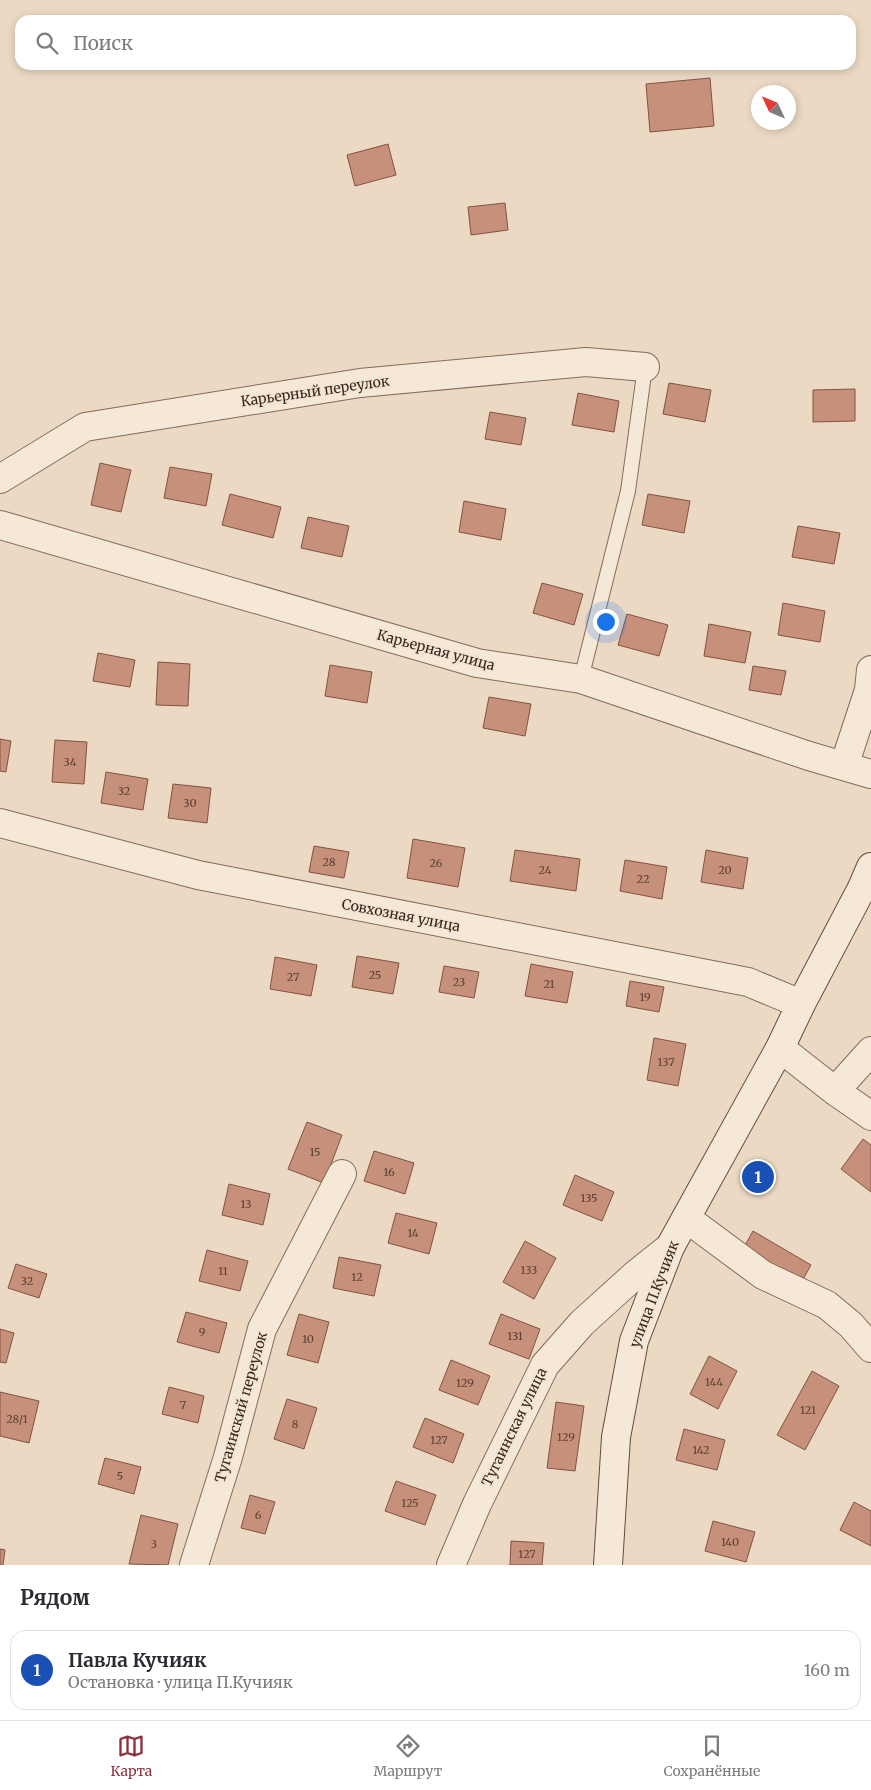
<!DOCTYPE html>
<html lang="ru">
<head>
<meta charset="utf-8">
<style>
  :root { --surface:#fff; --page:#f2f2f3; --text:#2b2b33; --muted:#7c7c81; --line:#e1e1e2; --accent:#8f2f3d }
  body { margin:0; font-family:Merriweather,serif; background:var(--page); color:var(--text) }
  .compass { position:absolute; left:751px; top:85px; width:45px; height:45px; border-radius:50%; background:var(--surface); box-shadow:0 2px 8px #0003; rotate:314deg }
  .you { position:absolute; left:605px; top:621px; width:18px; height:18px; margin:-12px; border:4px solid #fff; border-radius:50%; background:#1a73e8; box-shadow:0 0 0 8px #1a73e833 }
  .badge { display:grid; place-items:center; width:32px; height:32px; border-radius:50%; background:var(--accent); color:#fff; font-size:16px; font-weight:700 }
  .pin { position:absolute; translate:-50% -50%; border:2px solid #fff; box-shadow:0 1px 5px #0006 }
  .list { margin:0; padding:0; list-style:none }
  h2 { display:flex; justify-content:space-between; align-items:center; height:65px; margin:0; padding:0 20px; font-size:21px }
  h2 small { font-size:16px; font-weight:400; color:var(--muted) }
  .list li { display:grid; grid-template-columns:32px 1fr auto; gap:15px; align-items:center; box-sizing:border-box; height:80px; margin:0 10px 10px; padding:0 10px; border:1px solid var(--line); border-radius:15px }
  .list b { display:block; font-size:19px; white-space:nowrap }
  .list p { margin:0; font-size:16px; white-space:nowrap; color:var(--muted) }
  .list em { font-size:16px; font-style:normal; color:var(--muted) }
  .icon { flex:none; width:28px; height:28px; fill:none; stroke:currentColor; stroke-width:2; stroke-linecap:round; stroke-linejoin:round }
  .map { position:relative; flex:none; width:871px; height:1565px; overflow:hidden }
  .search { position:absolute; background:var(--surface); box-shadow:0 2px 8px #0003; left:15px; right:15px; top:15px; height:55px; display:flex; align-items:center; gap:12px; box-sizing:border-box; padding:0 18px; border-radius:15px; color:var(--muted); font-size:19px }
  .sheet { height:155px; background:var(--surface) }
  nav { display:flex; justify-content:space-around; align-items:center; box-sizing:border-box; height:70px; border-top:1px solid var(--line); background:var(--surface); font-size:14px; color:var(--muted) }
  nav a { display:grid; justify-items:center; gap:2px }
  nav .on { color:var(--accent) }
  .map>svg:first-child { display:block }
  .building { fill:#c7907b; stroke:#825242 }
  .lines { fill:none; stroke-linecap:round; stroke-linejoin:round }
  .lane-casing { stroke:#846b5b; stroke-width:16 }
  .street-casing { stroke:#846b5b; stroke-width:30 }
  .secondary-casing { stroke:#664c3e; stroke-width:30 }
  .lane { stroke:#f6e8d6; stroke-width:14 }
  .street { stroke:#f6e8d6; stroke-width:28 }
  .secondary { stroke:#f6e8d6; stroke-width:28 }
  .labels { text-anchor:middle; stroke-width:4; stroke-linejoin:round; paint-order:stroke }
  .number-label { font-size:11px; fill:#5a4035 }
  .street-label { font-size:14px; fill:#35261e; stroke:#f3e5d2 }
</style>
</head>
<body>
<div class="map">
<svg width="871" height="1565" viewBox="0 0 871 1565">
  <rect width="100%" height="100%" fill="#ebd9c3"/>
  <path class="building" d="M710,78L714,126L650,132L646,84Z
    M388,144L396,175L355,186L347,155Z
    M505,203L508,230L471,235L468,207Z
    M669,383L711,390L705,422L663,414Z
    M855,389V421L813,422V390Z
    M578,393L619,401L614,432L572,425Z
    M490,412L526,418L521,445L485,439Z
    M100,463L131,470L121,512L91,505Z
    M170,467L212,474L206,506L164,498Z
    M230,494L281,507L273,538L222,525Z
    M648,494L690,501L684,533L642,525Z
    M464,501L506,509L501,540L459,532Z
    M308,517L349,526L342,557L301,548Z
    M798,526L840,533L834,564L792,557Z
    M542,583L583,594L574,625L533,613Z
    M783,603L825,611L820,642L778,635Z
    M627,614L668,625L659,656L618,645Z
    M709,624L751,632L745,663L704,656Z
    M98,653L135,660L130,687L93,681Z
    M158,662L190,664L188,706L156,705Z
    M330,665L372,672L367,703L325,696Z
    M753,666L786,671L781,695L749,690Z
    M489,697L531,704L525,736L483,728Z
    M0,739L11,741L6,772L0,771Z
    M55,740L87,742L84,784L52,782Z
    M106,772L148,779L143,810L101,803Z
    M173,784L211,788L207,823L168,818Z
    M413,839L465,848L458,887L407,878Z
    M314,846L349,852L344,878L309,872Z
    M515,850L580,859L576,891L510,881Z
    M706,850L748,858L743,889L701,882Z
    M625,860L667,867L662,899L620,891Z
    M357,956L399,963L393,994L352,987Z
    M275,957L317,965L311,996L270,989Z
    M531,964L573,972L567,1003L525,996Z
    M444,966L479,972L474,998L439,992Z
    M630,981L664,987L659,1012L626,1006Z
    M654,1038L686,1044L678,1086L647,1080Z
    M307,1122L342,1135L324,1183L288,1169Z
    M863,1139L871,1145V1192L841,1169Z
    M374,1151L414,1163L405,1194L364,1181Z
    M575,1175L614,1192L602,1221L563,1205Z
    M229,1184L270,1194L263,1225L222,1215Z
    M396,1213L437,1223L429,1254L388,1243Z
    M753,1231L811,1265L801,1283L743,1249Z
    M525,1241L556,1258L534,1299L503,1282Z
    M207,1250L248,1261L240,1291L199,1281Z
    M339,1257L381,1265L374,1296L333,1288Z
    M16,1264L47,1274L39,1298L8,1288Z
    M186,1312L227,1323L219,1353L177,1342Z
    M299,1314L329,1322L318,1363L287,1355Z
    M501,1314L540,1329L529,1359L489,1344Z
    M0,1329L14,1333L6,1363L0,1362Z
    M709,1356L737,1371L718,1409L690,1394Z
    M451,1360L490,1376L478,1405L439,1390Z
    M812,1371L839,1386L805,1450L777,1435Z
    M169,1387L204,1396L198,1423L162,1414Z
    M0,1392L39,1401L29,1443L0,1436Z
    M287,1399L317,1408L304,1449L274,1439Z
    M556,1402L584,1406L575,1471L547,1468Z
    M425,1418L464,1434L453,1463L413,1447Z
    M684,1429L725,1440L717,1470L676,1460Z
    M105,1458L141,1467L134,1494L98,1484Z
    M396,1481L436,1495L425,1525L385,1511Z
    M250,1495L275,1502L265,1534L241,1528Z
    M854,1502L871,1511V1546L840,1530Z
    M141,1515L178,1524L168,1565L129,1564Z
    M713,1521L755,1532L746,1562L705,1551Z
    M511,1541L544,1543L542,1565H510Z
    M0,1549L5,1550L3,1565H0Z"/>
  <g class="lines">
    <defs>
      <path id="lane" d="M581,679L628,491L645,367"/>
      <path id="street" d="M0,479L85,427L360,383L586,362L645,367
        M0,525L477,663L581,679L809,756L871,774
        M844,766L869,690L871,670
        M0,823L198,875L748,982L801,1004
        M780,1048L835,1091L871,1116
        M835,1091L871,1051
        M686,1218L763,1275L827,1305L851,1325L871,1348
        M194,1565L228,1457L262,1329L342,1174
        M451,1565L477,1504L545,1365L582,1323L635,1275L670,1247"/>
      <path id="secondary" d="M608,1565L616,1437L634,1341L670,1247L780,1048L801,1004L862,888L871,867"/>
    </defs>
    <use href="#lane" class="lane-casing"/>
    <use href="#street" class="street-casing"/>
    <use href="#secondary" class="secondary-casing"/>
    <use href="#lane" class="lane"/>
    <use href="#street" class="street"/>
    <use href="#secondary" class="secondary"/>
  </g>
  <g class="labels">
    <g class="number-label">
      <text x="70" y="766">34</text>
      <text x="124" y="795">32</text>
      <text x="190" y="807">30</text>
      <text x="329" y="866">28</text>
      <text x="436" y="867">26</text>
      <text x="545" y="874">24</text>
      <text x="725" y="874">20</text>
      <text x="643" y="883">22</text>
      <text x="375" y="979">25</text>
      <text x="293" y="981">27</text>
      <text x="459" y="986">23</text>
      <text x="549" y="988">21</text>
      <text x="645" y="1001">19</text>
      <text x="666" y="1066">137</text>
      <text x="315" y="1156">15</text>
      <text x="389" y="1176">16</text>
      <text x="589" y="1202">135</text>
      <text x="246" y="1208">13</text>
      <text x="413" y="1237">14</text>
      <text x="529" y="1274">133</text>
      <text x="223" y="1275">11</text>
      <text x="357" y="1281">12</text>
      <text x="27" y="1285">32</text>
      <text x="202" y="1336">9</text>
      <text x="515" y="1340">131</text>
      <text x="308" y="1343">10</text>
      <text x="714" y="1386">144</text>
      <text x="465" y="1387">129</text>
      <text x="183" y="1409">7</text>
      <text x="808" y="1414">121</text>
      <text x="17" y="1423">28/1</text>
      <text x="295" y="1428">8</text>
      <text x="566" y="1441">129</text>
      <text x="439" y="1444">127</text>
      <text x="701" y="1454">142</text>
      <text x="120" y="1480">5</text>
      <text x="410" y="1507">125</text>
      <text x="258" y="1519">6</text>
      <text x="730" y="1546">140</text>
      <text x="154" y="1548">3</text>
      <text x="527" y="1558">127</text>
    </g>
    <g class="street-label">
      <text transform="translate(315 391) rotate(-8)" y="5">Карьерный переулок</text>
      <text transform="translate(436 650) rotate(15)" y="5">Карьерная улица</text>
      <text transform="translate(401 915) rotate(11)" y="5">Совхозная улица</text>
      <text transform="translate(654 1294) rotate(-69)" y="5">улица П.Кучияк</text>
      <text transform="translate(241 1407) rotate(-74)" y="5">Тугаинский переулок</text>
      <text transform="translate(514 1427) rotate(-64)" y="5">Тугаинская улица</text>
    </g>
  </g>
</svg>
<svg class="compass" viewBox="-18 -18 36 36"><path d="M0-13l5 13h-10z" fill="#e53935"/><path d="M0 13l5-13h-10z" fill="#7c7c81"/></svg>
<div class="you"></div>
<div class="pin badge" style="left:758px;top:1177px;background:#1a4fb4">1</div>
<div class="search"><svg class="icon" aria-label="search" viewBox="0 0 24 24"><circle cx="10" cy="10" r="6"/><path d="M15 15l6 6"/></svg>Поиск</div>
</div>
<section class="sheet">
<h2>Рядом<small></small></h2>
<ul class="list">
<li><span class="badge" style="background:#1a4fb4">1</span><div><b>Павла Кучияк</b><p>Остановка · улица П.Кучияк</p></div><em>160 m</em></li>
</ul>
</section>
<nav>
<a class="on"><svg class="icon" aria-label="map" viewBox="0 0 24 24"><path d="M3 6l6-2 6 2 6-2v14l-6 2-6-2-6 2zM9 4v14M15 6v14"/></svg>Карта</a>
<a><svg class="icon" aria-label="directions" viewBox="0 0 24 24"><path d="M12 3l9 9-9 9-9-9zM9 14v-3h6M13 9l2 2-2 2"/></svg>Маршрут</a>
<a><svg class="icon" aria-label="saved" viewBox="0 0 24 24"><path d="M7 4h10v16l-5-4-5 4z"/></svg>Сохранённые</a>
</nav>
</body>
</html>
